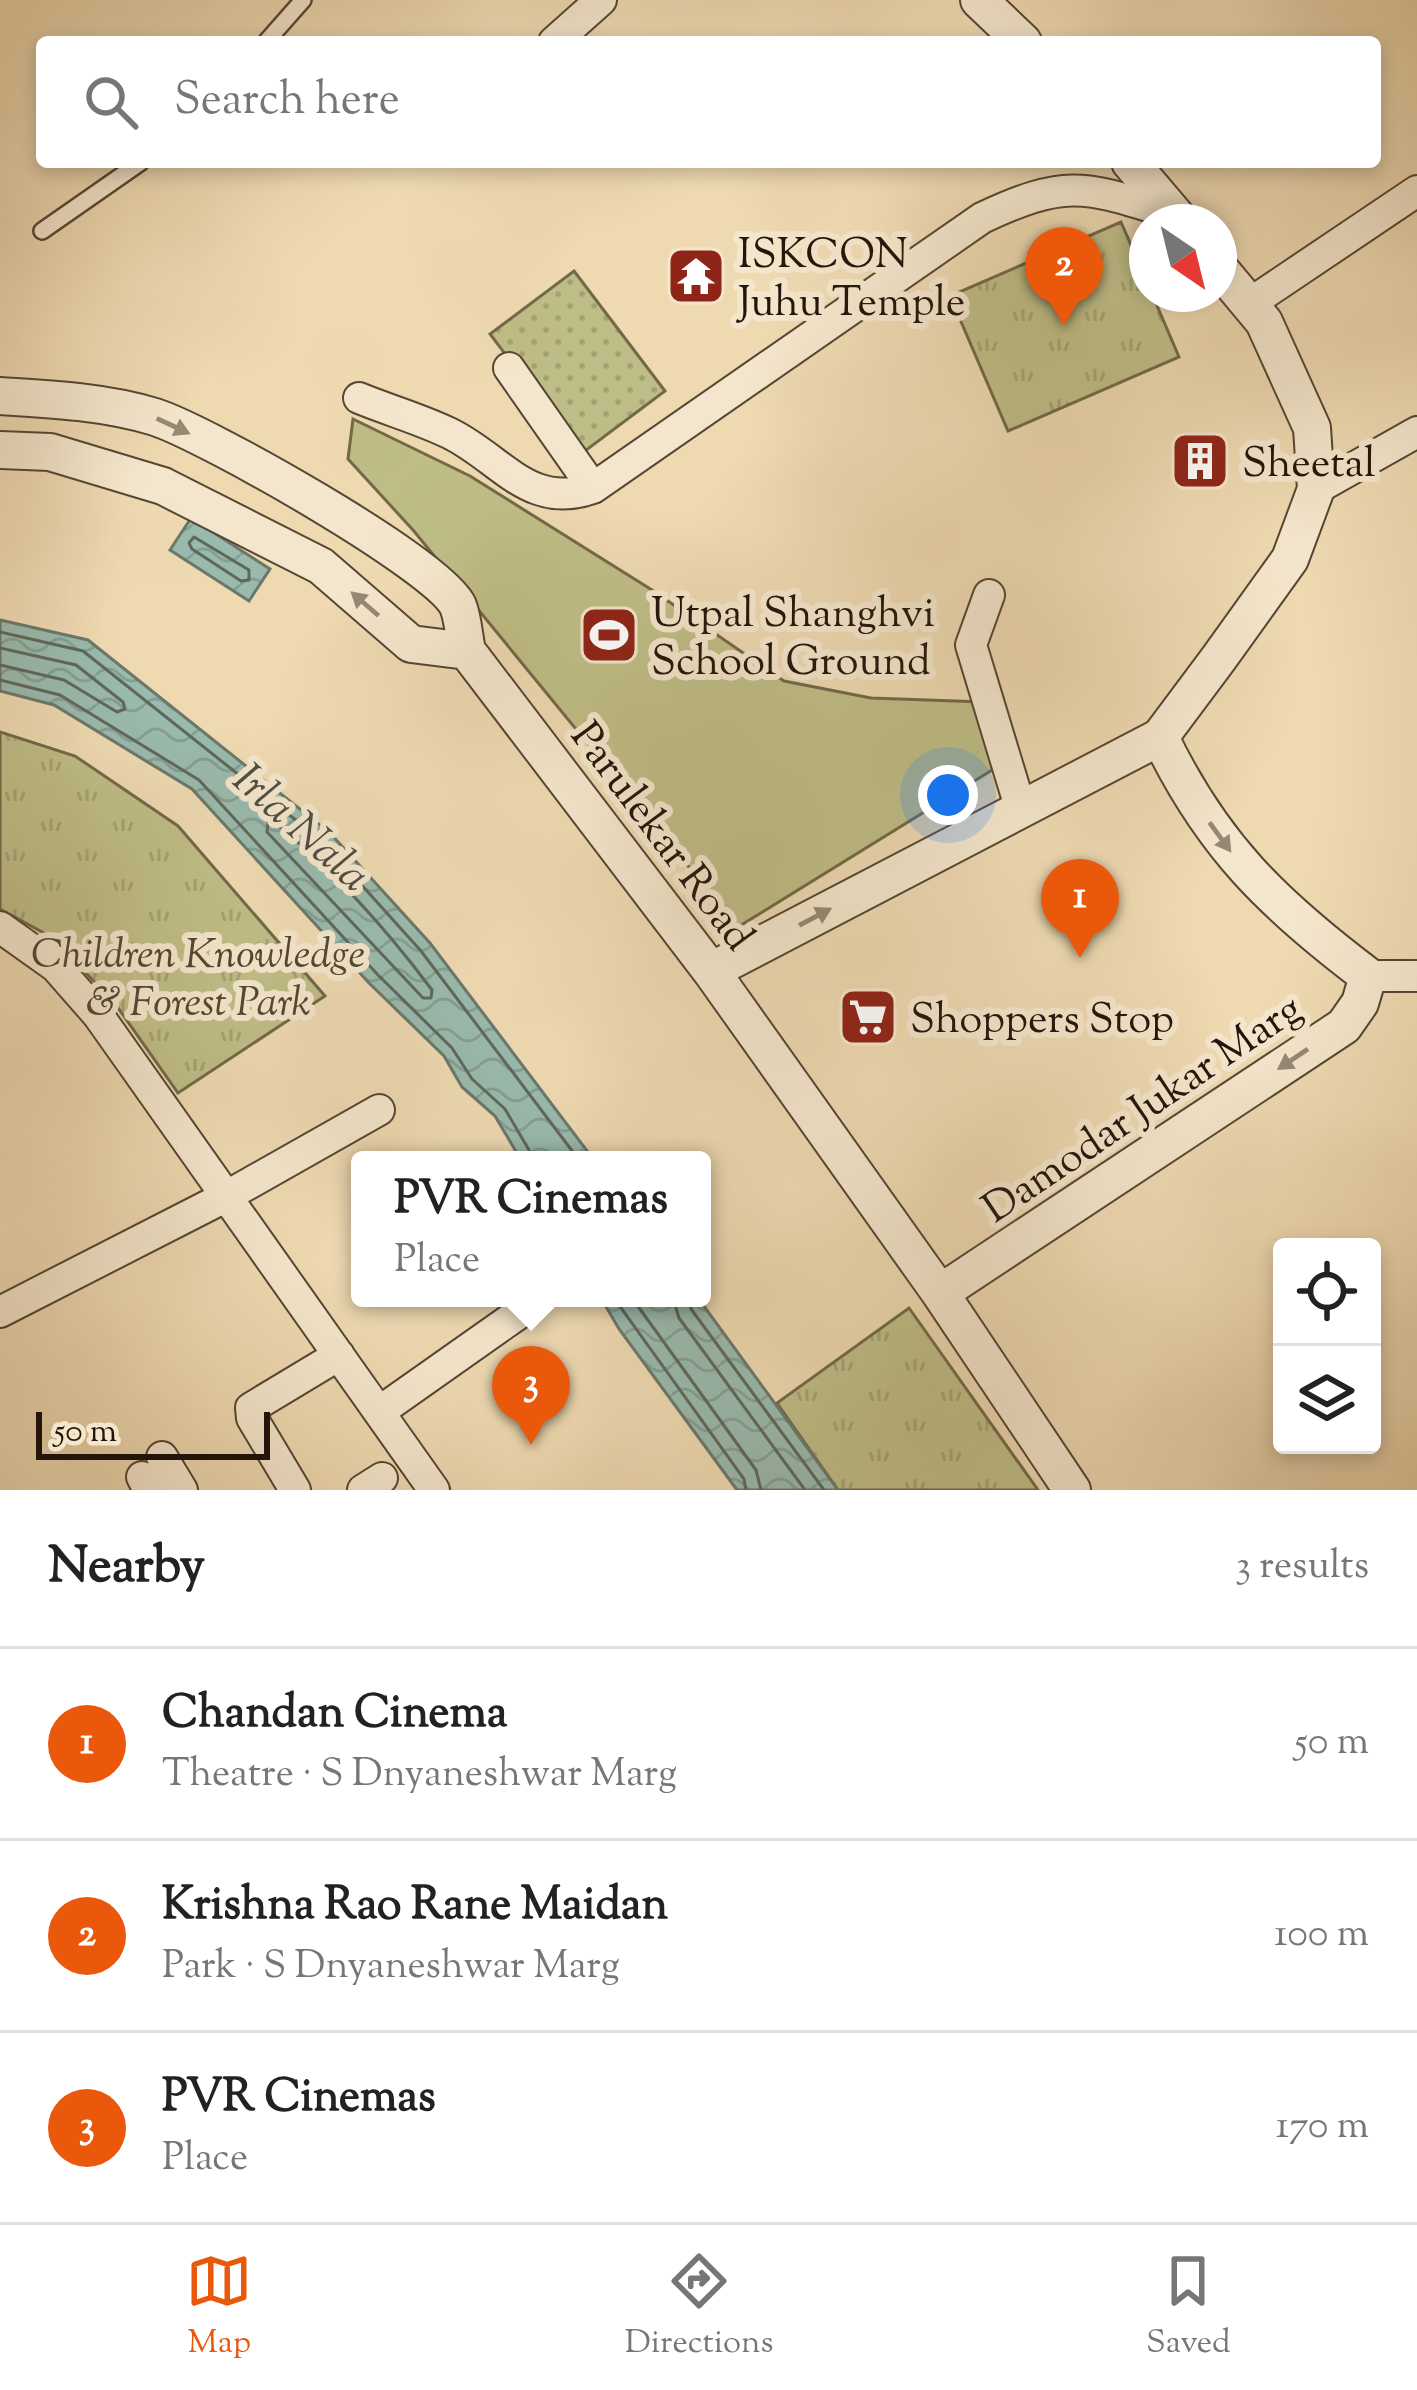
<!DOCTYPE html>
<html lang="en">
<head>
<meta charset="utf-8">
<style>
  :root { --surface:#fff; --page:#f6f6f6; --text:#222; --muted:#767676; --line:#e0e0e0; --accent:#ea580c }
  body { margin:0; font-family:"Sorts Mill Goudy",serif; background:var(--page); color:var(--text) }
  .controls { position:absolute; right:36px; bottom:36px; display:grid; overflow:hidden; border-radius:12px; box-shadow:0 6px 18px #0003 }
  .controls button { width:108px; height:108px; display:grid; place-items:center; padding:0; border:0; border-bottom:3px solid var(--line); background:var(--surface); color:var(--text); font:60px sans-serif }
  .compass { position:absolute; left:1129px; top:204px; width:108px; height:108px; border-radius:50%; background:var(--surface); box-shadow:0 6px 18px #0003; rotate:145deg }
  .scale { position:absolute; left:36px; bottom:30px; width:234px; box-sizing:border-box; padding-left:12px; border:6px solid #24150a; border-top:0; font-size:33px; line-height:42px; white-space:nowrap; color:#24150a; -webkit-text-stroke:9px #f4e6cc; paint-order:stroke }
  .you { position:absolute; left:948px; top:795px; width:42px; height:42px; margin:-30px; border:9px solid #fff; border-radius:50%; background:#1a73e8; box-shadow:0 0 0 18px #1a73e833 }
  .badge { display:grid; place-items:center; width:78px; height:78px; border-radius:50%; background:var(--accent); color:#fff; font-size:39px; font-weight:700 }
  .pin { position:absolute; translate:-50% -99px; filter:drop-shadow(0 3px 6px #0008) }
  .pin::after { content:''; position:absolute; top:63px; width:42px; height:36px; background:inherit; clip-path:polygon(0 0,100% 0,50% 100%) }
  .popup { position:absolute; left:351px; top:1151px; width:360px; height:156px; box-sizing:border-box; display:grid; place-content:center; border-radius:12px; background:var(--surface); filter:drop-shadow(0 3px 9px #0005); font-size:39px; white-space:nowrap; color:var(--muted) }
  .popup b { font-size:45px; color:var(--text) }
  .popup::after { content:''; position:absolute; left:50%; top:100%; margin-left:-24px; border:24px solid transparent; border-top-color:var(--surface) }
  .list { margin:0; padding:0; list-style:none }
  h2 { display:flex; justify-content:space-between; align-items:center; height:156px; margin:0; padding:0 48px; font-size:51px }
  h2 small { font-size:39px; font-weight:400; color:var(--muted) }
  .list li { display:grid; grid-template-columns:78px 1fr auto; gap:36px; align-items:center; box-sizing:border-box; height:192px; padding:0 48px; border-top:3px solid var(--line) }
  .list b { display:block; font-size:45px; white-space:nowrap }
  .list p { margin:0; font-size:39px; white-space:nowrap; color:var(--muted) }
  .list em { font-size:39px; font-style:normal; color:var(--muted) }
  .icon { flex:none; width:66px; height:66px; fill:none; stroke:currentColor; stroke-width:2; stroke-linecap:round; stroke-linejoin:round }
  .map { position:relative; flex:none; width:1417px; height:1490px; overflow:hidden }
  .search { position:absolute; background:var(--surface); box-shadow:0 6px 18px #0003; left:36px; right:36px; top:36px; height:132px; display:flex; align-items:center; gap:30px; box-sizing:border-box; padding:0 42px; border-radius:12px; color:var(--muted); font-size:45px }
  .sheet { height:732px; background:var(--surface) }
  nav { display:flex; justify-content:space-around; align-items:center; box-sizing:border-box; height:168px; border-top:3px solid var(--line); background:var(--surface); font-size:33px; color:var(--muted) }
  nav a { display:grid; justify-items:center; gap:6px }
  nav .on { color:var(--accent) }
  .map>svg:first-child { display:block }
  .grass { fill:url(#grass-dots); stroke:#726948; stroke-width:3 }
  .park { fill:url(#park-tufts); stroke:#726948; stroke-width:3 }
  .pitch { fill:#bfbd87; stroke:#726948; stroke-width:3 }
  .water { fill:url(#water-waves); stroke:#6a786c; stroke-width:3 }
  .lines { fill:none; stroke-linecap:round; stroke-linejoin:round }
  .shore { stroke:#5e685c; stroke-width:3 }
  .service-casing { stroke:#564634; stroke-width:20 }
  .minor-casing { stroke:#564634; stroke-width:34 }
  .tertiary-casing { stroke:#564634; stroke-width:40 }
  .service { stroke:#f4e6cc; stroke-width:15 }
  .minor { stroke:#f4e6cc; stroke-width:30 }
  .tertiary { stroke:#f4e6cc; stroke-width:36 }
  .oneway { fill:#968875 }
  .labels { text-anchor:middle; stroke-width:12; stroke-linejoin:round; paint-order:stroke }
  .poi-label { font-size:42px; fill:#24150a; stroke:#f4e6cc; text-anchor:start }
  .street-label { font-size:42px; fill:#24150a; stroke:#f4e6cc }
  .park-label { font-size:42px; font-style:italic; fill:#524730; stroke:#f4e6cc }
  .water-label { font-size:45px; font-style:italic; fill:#4d4f43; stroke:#f4e6cc }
</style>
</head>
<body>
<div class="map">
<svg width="1417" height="1490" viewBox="0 0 1417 1490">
  <defs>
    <pattern id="grass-dots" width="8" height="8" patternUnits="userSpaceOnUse" patternTransform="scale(3)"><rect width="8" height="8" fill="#bfbd87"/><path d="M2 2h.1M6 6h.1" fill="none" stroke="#a4a273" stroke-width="1.8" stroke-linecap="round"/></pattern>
    <pattern id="park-tufts" width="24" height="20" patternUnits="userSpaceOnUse" patternTransform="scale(3)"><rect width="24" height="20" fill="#bfbd87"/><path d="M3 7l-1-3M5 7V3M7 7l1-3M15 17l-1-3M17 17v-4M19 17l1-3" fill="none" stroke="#a4a273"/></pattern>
    <pattern id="water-waves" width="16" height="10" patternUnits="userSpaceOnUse" patternTransform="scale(3)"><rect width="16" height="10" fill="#99baad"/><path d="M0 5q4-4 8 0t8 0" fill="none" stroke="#849f94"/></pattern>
  </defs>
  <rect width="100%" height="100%" fill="#eed9b1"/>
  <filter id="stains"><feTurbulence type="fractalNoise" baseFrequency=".00167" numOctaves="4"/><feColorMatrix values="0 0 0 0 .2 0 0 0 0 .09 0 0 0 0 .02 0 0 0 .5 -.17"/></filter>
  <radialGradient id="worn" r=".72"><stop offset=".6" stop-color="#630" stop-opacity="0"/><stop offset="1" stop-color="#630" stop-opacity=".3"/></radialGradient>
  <path class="grass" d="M574,271L665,391L581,454L490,334Z"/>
  <path class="park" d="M1121,222L1147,282V294H1152L1179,357L1008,431L950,296Z
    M0,732L75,756L178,826L325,996L178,1093L116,1005L53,938L0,909Z
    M909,1308L1038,1490H838L777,1403Z"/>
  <path class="pitch" d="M353,419L470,476L652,590L784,681L871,698L983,702L1010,759L738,927L413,530L348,459Z"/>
  <path class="water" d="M191,518L270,569L249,601L170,550Z
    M0,620L88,640L330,833L430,943L594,1160H521L495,1116L462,1087L444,1056L369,983L192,789L54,705L0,691Z
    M601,1298H698L838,1490H737L619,1329Z"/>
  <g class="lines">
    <path class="shore" d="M194,537L249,570V580L241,581L192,549L189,543Z
      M0,632L83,651L322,841L421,951L579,1160
      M0,648L76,665L123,702L125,709L117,712L64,680L0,665
      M0,680L60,695L199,780L378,975L452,1048L472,1079L505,1109L529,1150L530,1160
      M268,823H275C334,870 387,930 432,990L431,998H423L267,832Z
      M614,1298L744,1479L746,1490
      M632,1298L756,1470L761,1490
      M673,1298L679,1318L805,1490
      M689,1298L691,1309L824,1490"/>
    <defs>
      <path id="service" d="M266,42L303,0
        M42,231L141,162"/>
      <path id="minor" d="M554,42L601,0
        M1249,304L1417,191
        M509,368L593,488
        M359,398C388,410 420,419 449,433C501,458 529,511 593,488L982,218C1069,177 1086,187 1174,214
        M1316,489L1417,432
        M989,595L971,645L1021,810
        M0,927L56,967L98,1015L434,1490
        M1368,976H1417
        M0,1312L227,1196L379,1110
        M379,1412L518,1314
        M162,1457L182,1490
        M142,1477L149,1490
        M295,1490L252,1418L251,1408L339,1355
        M363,1490L382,1478"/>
      <path id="tertiary" d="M979,0L1023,42
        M1130,162L1181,222
        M0,396C51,399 106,402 155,417C205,433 438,564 458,606C463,618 464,637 467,651L711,971L940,1293L1072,1490
        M0,450L50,452L163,486L321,566L411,644L467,651
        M711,971L1160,737L1219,658L1290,559L1316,489L1312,428L1264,322L1219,268
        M940,1293L1344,1026L1360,1003L1368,976C1274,905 1212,846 1160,737"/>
    </defs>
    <use href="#service" class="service-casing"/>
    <use href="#minor" class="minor-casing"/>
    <use href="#tertiary" class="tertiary-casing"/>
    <use href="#service" class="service"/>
    <use href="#minor" class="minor"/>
    <use href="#tertiary" class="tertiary"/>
  </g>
  <defs><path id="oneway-solid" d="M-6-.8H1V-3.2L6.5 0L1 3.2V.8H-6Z" transform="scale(3)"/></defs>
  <g class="oneway">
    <use href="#oneway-solid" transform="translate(173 426) rotate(25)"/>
    <use href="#oneway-solid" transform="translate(365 604) rotate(-139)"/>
    <use href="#oneway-solid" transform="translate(1220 837) rotate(54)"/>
    <use href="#oneway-solid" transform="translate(815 917) rotate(-28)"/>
    <use href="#oneway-solid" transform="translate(1293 1059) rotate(146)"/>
  </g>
  <defs>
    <symbol id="temple-square" viewBox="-11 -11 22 22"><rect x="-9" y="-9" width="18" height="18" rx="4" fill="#8f2418" stroke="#f4e6cc"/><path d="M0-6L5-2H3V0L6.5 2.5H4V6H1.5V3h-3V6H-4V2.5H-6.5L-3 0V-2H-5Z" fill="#fff"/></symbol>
    <symbol id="building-square" viewBox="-11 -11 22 22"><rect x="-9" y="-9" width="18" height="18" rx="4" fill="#8f2418" stroke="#f4e6cc"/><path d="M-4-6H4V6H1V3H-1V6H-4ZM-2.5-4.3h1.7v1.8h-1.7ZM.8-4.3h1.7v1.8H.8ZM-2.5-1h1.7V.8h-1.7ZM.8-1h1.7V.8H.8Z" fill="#fff"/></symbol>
    <symbol id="stadium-square" viewBox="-11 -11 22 22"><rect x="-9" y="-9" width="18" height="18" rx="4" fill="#8f2418" stroke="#f4e6cc"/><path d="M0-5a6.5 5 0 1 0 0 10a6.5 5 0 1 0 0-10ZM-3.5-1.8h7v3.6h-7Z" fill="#fff"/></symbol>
    <symbol id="supermarket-square" viewBox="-11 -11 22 22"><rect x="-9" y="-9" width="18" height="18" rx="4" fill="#8f2418" stroke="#f4e6cc"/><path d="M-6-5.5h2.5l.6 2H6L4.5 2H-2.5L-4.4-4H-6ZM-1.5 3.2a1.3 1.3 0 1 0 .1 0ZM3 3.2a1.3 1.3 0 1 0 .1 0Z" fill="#fff"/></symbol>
  </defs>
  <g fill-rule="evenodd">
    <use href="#temple-square" x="663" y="243" width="66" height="66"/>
    <use href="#building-square" x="1167" y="428" width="66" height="66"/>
    <use href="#stadium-square" x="576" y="602" width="66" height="66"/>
    <use href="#supermarket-square" x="835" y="984" width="66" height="66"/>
  </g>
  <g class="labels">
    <g class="poi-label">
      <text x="738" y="267">ISKCON<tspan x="738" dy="48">Juhu Temple</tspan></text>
      <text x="1242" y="476">Sheetal</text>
      <text x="651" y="626">Utpal Shanghvi<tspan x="651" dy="48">School Ground</tspan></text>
      <text x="910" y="1032">Shoppers Stop</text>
    </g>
    <g class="street-label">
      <text transform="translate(664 835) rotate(53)" y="15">Parulekar Road</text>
      <text transform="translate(1141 1107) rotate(-34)" y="15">Damodar Jukar Marg</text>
    </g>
    <g class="park-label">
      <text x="198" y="967">Children Knowledge<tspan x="198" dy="48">&amp; Forest Park</tspan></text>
    </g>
    <g class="water-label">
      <text transform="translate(303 826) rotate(42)" y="16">Irla Nala</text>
    </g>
  </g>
  <rect width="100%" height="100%" filter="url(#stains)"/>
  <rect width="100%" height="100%" fill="url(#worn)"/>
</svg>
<div class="controls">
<button><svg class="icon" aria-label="locate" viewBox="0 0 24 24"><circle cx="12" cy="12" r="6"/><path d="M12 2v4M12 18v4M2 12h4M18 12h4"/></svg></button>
<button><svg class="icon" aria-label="layers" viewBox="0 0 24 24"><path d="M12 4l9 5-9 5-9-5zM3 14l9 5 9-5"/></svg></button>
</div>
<svg class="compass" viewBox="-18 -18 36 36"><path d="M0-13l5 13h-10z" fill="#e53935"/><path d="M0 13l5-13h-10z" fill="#767676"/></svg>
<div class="scale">50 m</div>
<div class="you"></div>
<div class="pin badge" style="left:1080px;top:958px">1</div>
<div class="pin badge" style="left:1064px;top:326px">2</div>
<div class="pin badge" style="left:531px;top:1445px">3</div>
<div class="popup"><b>PVR Cinemas</b>Place</div>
<div class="search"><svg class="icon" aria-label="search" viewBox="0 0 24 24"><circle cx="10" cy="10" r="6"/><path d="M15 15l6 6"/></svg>Search here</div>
</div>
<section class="sheet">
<h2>Nearby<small>3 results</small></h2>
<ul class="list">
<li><span class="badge">1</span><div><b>Chandan Cinema</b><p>Theatre · S Dnyaneshwar Marg</p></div><em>50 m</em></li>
<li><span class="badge">2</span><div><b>Krishna Rao Rane Maidan</b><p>Park · S Dnyaneshwar Marg</p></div><em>100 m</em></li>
<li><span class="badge">3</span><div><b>PVR Cinemas</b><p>Place</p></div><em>170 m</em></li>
</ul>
</section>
<nav>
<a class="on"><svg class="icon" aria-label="map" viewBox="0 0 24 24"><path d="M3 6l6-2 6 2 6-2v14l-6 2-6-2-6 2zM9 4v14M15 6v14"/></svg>Map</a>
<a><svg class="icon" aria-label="directions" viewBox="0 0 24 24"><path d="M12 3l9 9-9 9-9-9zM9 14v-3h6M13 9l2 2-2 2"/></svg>Directions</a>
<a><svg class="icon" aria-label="saved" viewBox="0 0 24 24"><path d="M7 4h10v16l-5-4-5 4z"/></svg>Saved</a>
</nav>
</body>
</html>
